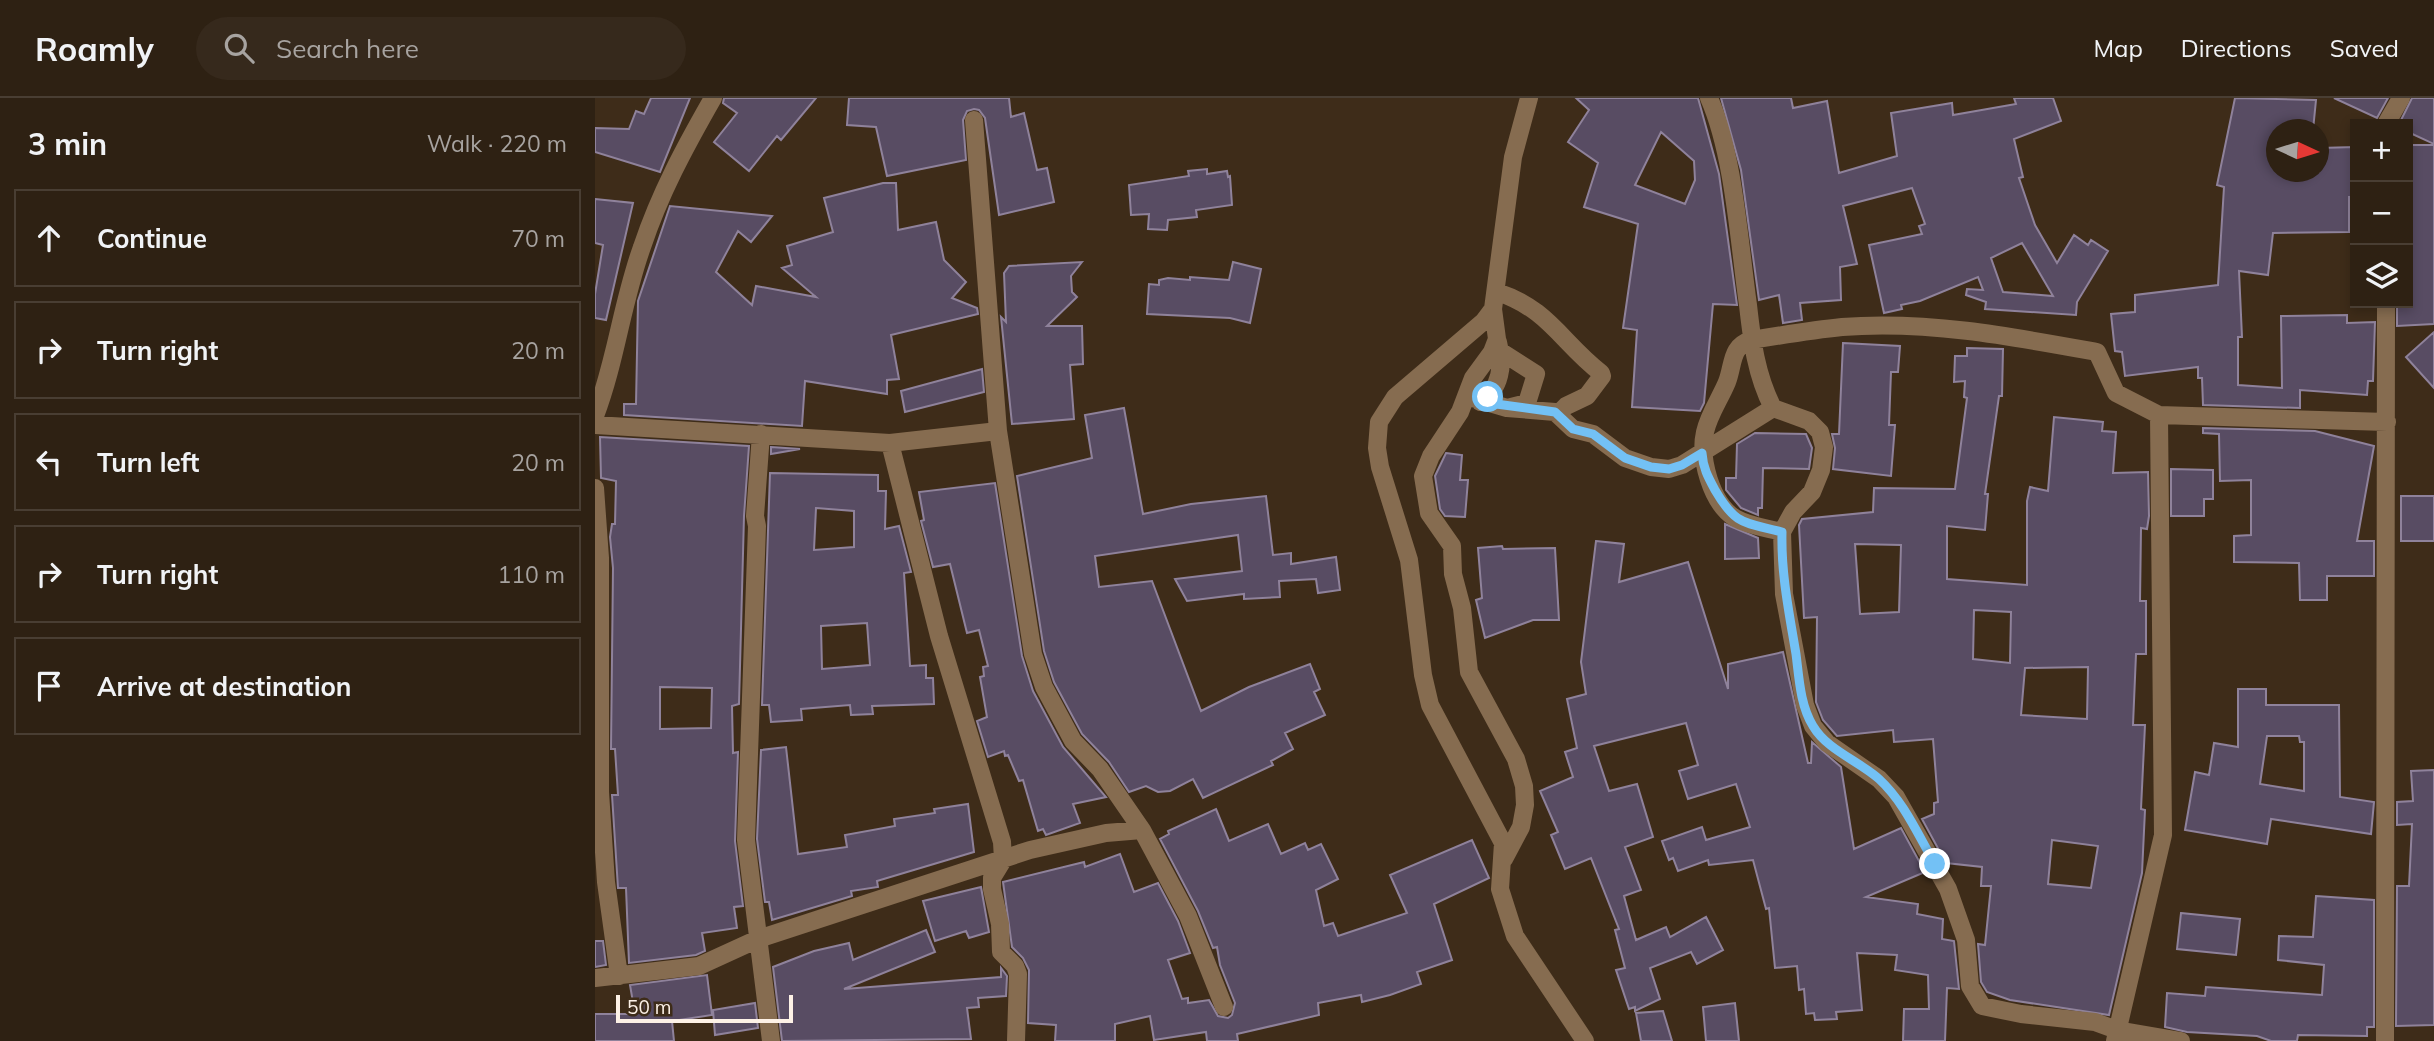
<!DOCTYPE html>
<html lang="en">
<head>
<meta charset="utf-8">
<style>
  :root { --surface:#2e2113; --page:#36291c; --text:#f1f3f6; --muted:#a7a3a0; --line:#493e33 }
  body { margin:0; font-family:Mulish,sans-serif; background:var(--page); color:var(--text) }
  .controls { position:absolute; right:21px; top:21px; display:grid; overflow:hidden; border-radius:0px; box-shadow:0 4px 10px #0003 }
  .controls button { width:63px; height:63px; display:grid; place-items:center; padding:0; border:0; border-bottom:2px solid var(--line); background:var(--surface); color:var(--text); font:35px sans-serif }
  .compass { position:absolute; left:1671px; top:21px; width:63px; height:63px; border-radius:50%; background:var(--surface); box-shadow:0 4px 10px #0003; rotate:94deg }
  .scale { position:absolute; left:21px; bottom:18px; width:177px; box-sizing:border-box; padding-left:7px; border:4px solid #fdf1e6; border-top:0; font-size:19px; line-height:24px; white-space:nowrap; color:#fdf1e6; -webkit-text-stroke:5px #3e2c19; paint-order:stroke }
  .stop { position:absolute; width:21px; height:21px; margin:-16px; border:5px solid #73c1f5; border-radius:50%; background:#fff }
  .stop.end { background:#73c1f5; border-color:#fff; box-shadow:0 2px 7px #0008 }
  .list { margin:0; padding:0; list-style:none }
  h2 { display:flex; justify-content:space-between; align-items:center; height:91px; margin:0; padding:0 28px; font-size:30px }
  h2 small { font-size:23px; font-weight:400; color:var(--muted) }
  .list li { display:grid; grid-template-columns:46px 1fr auto; gap:21px; align-items:center; box-sizing:border-box; height:98px; margin:0 14px 14px; padding:0 14px; border:2px solid var(--line); border-radius:0px }
  .list b { display:block; font-size:26px; white-space:nowrap }
  .list em { font-size:23px; font-style:normal; color:var(--muted) }
  .icon { flex:none; width:38px; height:38px; fill:none; stroke:currentColor; stroke-width:2; stroke-linecap:round; stroke-linejoin:round }
  .map { position:relative; flex:none; width:1839px; height:943px; overflow:hidden }
  header { display:flex; align-items:center; gap:42px; box-sizing:border-box; height:98px; padding:0 35px; background:var(--surface); border-bottom:2px solid var(--line) }
  header strong { font-size:33px }
  nav { display:flex; gap:38px; margin-inline-start:auto; font-size:24px }
  .search { width:490px; height:63px; background:var(--page); display:flex; align-items:center; gap:18px; box-sizing:border-box; padding:0 24px; border-radius:38px; color:var(--muted); font-size:26px }
  main { display:flex }
  aside { flex:1; background:var(--surface) }
  .map>svg:first-child { display:block }
  .building { fill:#584c63; stroke:#8f829b; stroke-width:2; fill-rule:evenodd }
  .lines { fill:none; stroke-linecap:round; stroke-linejoin:round }
  .street { stroke:#866c50; stroke-width:18 }
  .route { stroke:#73c1f5; stroke-width:9 }
</style>
</head>
<body>
<header>
<strong>Roamly</strong>
<div class="search"><svg class="icon" aria-label="search" viewBox="0 0 24 24"><circle cx="10" cy="10" r="6"/><path d="M15 15l6 6"/></svg>Search here</div>
<nav><a>Map</a><a>Directions</a><a>Saved</a></nav>
</header>
<main>
<aside>
<h2>3 min<small>Walk · 220 m</small></h2>
<ul class="list">
<li><svg class="icon" aria-label="ahead" viewBox="0 0 24 24"><path d="M12 20V5M6 11l6-6 6 6"/></svg><div><b>Continue</b></div><em>70 m</em></li>
<li><svg class="icon" aria-label="right" viewBox="0 0 24 24"><path d="M7 20v-9h11M14 6l5 5-5 5"/></svg><div><b>Turn right</b></div><em>20 m</em></li>
<li><svg class="icon" aria-label="left" viewBox="0 0 24 24"><path d="M17 20v-9H6M10 6l-5 5 5 5"/></svg><div><b>Turn left</b></div><em>20 m</em></li>
<li><svg class="icon" aria-label="right" viewBox="0 0 24 24"><path d="M7 20v-9h11M14 6l5 5-5 5"/></svg><div><b>Turn right</b></div><em>110 m</em></li>
<li><svg class="icon" aria-label="arrive" viewBox="0 0 24 24"><path d="M6 21V4h12l-3 4 3 4H6"/></svg><div><b>Arrive at destination</b></div></li>
</ul>
</aside>
<div class="map">
<svg width="1839" height="943" viewBox="0 0 1839 943">
  <rect width="100%" height="100%" fill="#3e2c19"/>
  <path class="building" d="M56,0H95L65,74L0,54V30L34,31L41,13L49,16Z
    M129,0H221L186,42L182,38L154,73L119,44L142,15L128,5Z
    M254,0H414L416,19L429,15L442,72L452,70L459,104L404,117L390,20L384,12L379,11L372,13L368,22L371,62L292,78L281,29L252,27Z
    M981,0H1103L1124,76L1142,207L1118,206L1109,305L1105,313L1037,309L1042,232L1028,230L1043,126L989,109L1003,65L973,44L994,12ZM1066,34L1099,63L1100,82L1090,106L1040,87Z
    M1126,0H1196L1198,10L1232,3L1244,75L1302,58L1296,15L1357,5L1358,17L1421,6L1419,0H1458L1466,23L1419,41L1428,79L1424,80L1440,127L1462,165L1479,137L1493,147L1496,142L1513,153L1482,204L1481,217L1390,211L1391,204L1371,197L1372,191L1388,192L1383,179L1325,203L1306,207L1307,211L1289,215L1274,147L1327,136L1324,128L1330,126L1317,90L1248,108L1262,166L1245,169L1246,202L1205,205L1207,222L1188,225L1184,197L1164,202L1146,72ZM1427,145L1458,198L1408,194L1396,160Z
    M1640,0L1721,2L1718,32H1682V74H1724V50L1760,49V99H1754V134L1678,135L1673,177L1644,173L1647,239H1643V287L1687,290L1686,218L1752,217V225L1780,224L1778,283H1773L1772,297L1705,292V310L1608,307L1607,280H1603V269L1530,278L1527,254L1520,253L1516,216L1540,214V197L1623,187L1629,89L1622,87Z
    M1739,0H1793L1782,20Z
    M1817,0H1839V46L1813,34V26H1804Z
    M1813,47H1839V226L1802,228V205H1813Z
    M612,71V76L632,73L633,79L635,78L637,107L601,112L602,119L573,122L572,132L553,131L554,116L536,117L534,87L594,78L593,73Z
    M288,85H301L303,132L341,124L349,162L371,184L357,200L382,210L383,216L296,237L304,281L292,282V296L210,283L207,328L29,317V306H41L43,203L75,108L177,118L156,144L143,133L121,174L157,207L161,188L221,199L187,170L197,167L192,148L238,134L229,100Z
    M0,101L38,105L11,222L0,220V196L8,147L0,145Z
    M487,164L476,178L477,194L482,199L452,228H487L488,266L475,267L479,321L417,326L406,219L411,224L409,175L414,168Z
    M638,164L666,171L655,225L635,220L552,216L554,186L564,187V182L573,180L595,182V179L634,182Z
    M1839,234V290L1811,259Z
    M1248,245L1305,248L1303,274H1296L1294,327H1300L1296,378L1238,371L1240,350L1237,336H1244Z
    M1372,250L1408,251L1407,298H1404L1390,396H1393L1390,432L1352,428V481L1432,487V403L1435,389L1453,393L1459,319L1508,324L1507,333L1521,334L1518,375L1553,374L1554,418L1552,431L1546,430L1545,503H1551V556H1541L1538,627H1550L1546,711L1550,712L1547,775L1514,917L1415,902L1392,894L1386,884L1383,846L1390,847L1396,788H1386L1387,769L1351,765L1327,721L1339,716V705L1343,704L1338,641L1299,644L1298,632L1242,638L1228,622L1221,604L1222,519L1209,520L1204,427L1207,421L1278,414L1279,390L1360,391L1372,300L1369,299L1370,283L1359,284L1360,258H1372ZM1260,446L1306,447L1304,514L1265,516ZM1379,512L1416,514L1415,565L1378,561ZM1493,569L1492,621L1426,617L1430,570ZM1457,742L1503,748L1496,790L1453,786Z
    M387,271L389,294L310,314L306,293Z
    M529,310L548,416L596,406L671,398L678,457L696,455V466L741,459L745,492L723,495L721,481L684,483L685,499L649,501V496L592,503L580,481L647,473L643,437L500,458L504,489L557,483L606,613L654,589L715,566L725,591L719,594L730,617L690,635L698,651L676,663L678,667L608,700L598,681L575,693L563,694L551,688L534,694L514,664L487,636L459,584L449,553L422,378L497,360L490,317Z
    M1608,330L1720,333L1779,348L1762,443H1779V478H1732V502H1705L1704,465L1639,464V438L1656,437V382L1625,383L1624,336L1608,335Z
    M1160,335L1211,336L1217,350L1214,371L1168,370L1167,410H1163V417L1146,410L1131,392V380H1141L1142,346Z
    M5,339L154,348L149,418L144,606L137,608L138,655L143,654L140,743L148,808L139,809L142,830L107,835L110,853L101,857L34,865L31,790H23L17,697H23L20,651H16L18,470L15,439L17,426H20L21,383L6,380ZM65,589L117,590L116,630L65,631Z
    M176,349L205,351L176,356Z
    M851,355L867,357L865,382H873L870,419L850,418L845,411L840,378Z
    M1576,371L1618,372V401H1609V418H1576Z
    M175,375L283,377V393H291L290,431L304,428L316,474L309,475L315,568L331,567V580H338L339,606L277,608L278,616L256,617L255,607L206,611L207,622L176,624L174,607H167ZM221,410L259,413V449L219,452ZM272,525L275,567L227,571L226,528Z
    M400,385L427,558L438,593L468,649L511,699L478,706L485,725L451,737L448,731L443,733L428,682L424,683L413,657L410,658L409,653L393,659L382,623L392,619L385,579L389,578L388,569L393,568L384,532L372,535L355,466L338,469L326,423L329,422L324,394Z
    M1806,398H1839V443H1806Z
    M1130,426L1163,440L1164,460L1130,461Z
    M1001,443L1029,446L1024,484L1093,464L1133,591V566L1188,554L1213,665H1216L1217,644L1246,669L1259,751L1306,730L1330,774L1271,799L1323,806L1322,816L1348,821L1347,841L1359,843L1364,891L1352,890L1350,943H1308L1309,911H1334L1333,877L1300,872L1302,857L1262,855L1267,912L1241,914L1242,921L1220,922L1219,915L1211,916L1209,891L1204,892L1202,868L1180,870L1174,810L1171,811L1158,762L1114,767L1113,762L1083,773L1078,760L1074,762L1067,743L1107,729L1111,742L1155,729L1141,686L1093,701L1084,673L1103,667L1091,625L999,648L1014,693L1042,686L1058,739L1030,749L1046,792L1029,798L1041,842L1071,829L1075,839L1111,819L1128,852L1102,866L1096,854L1055,870L1065,901L1040,913V909L1034,911L1021,872L1030,870L1020,832L1024,831L996,760L970,771L956,737L963,734L945,693L978,679L970,654L982,650L972,601L991,596L986,564Z
    M907,448L908,451L960,450L964,522H938L890,540L881,502L887,500L883,450Z
    M1643,591H1671V607H1744L1745,699L1779,704L1776,736L1676,721L1672,746L1590,732L1600,674L1614,677L1619,645L1643,649ZM1672,638H1704L1705,644H1709V693L1665,686Z
    M191,649L203,756L252,749L250,737L300,728L299,721L340,715L339,711L373,706L379,754L282,783L283,789L256,793L257,798L177,822L174,804H170L162,741L166,652Z
    M1839,672V927L1801,928L1802,788H1814L1817,726L1802,727V704L1818,703L1816,673Z
    M621,711L634,743L673,726L686,756L710,745L713,752L726,746L743,781L721,792L729,828L738,825L743,838L812,815L795,777L877,742L894,780L839,806L857,862L822,874L826,886L795,897L767,904L766,897L723,905L724,917L642,936L643,943H612L611,934L559,942L555,918L520,926V943H460L461,927L433,925L434,872L428,860L417,849L408,784L489,764L490,769L525,756L539,794L563,785L583,823L595,855L573,862L587,901L593,900V905L614,902L623,918L633,920L637,917L640,905L625,867L622,849L618,850L603,813L565,741L574,736L573,733Z
    M386,789L394,834L374,840L371,833L340,843L328,803Z
    M1721,798L1779,802V929H1772V938L1703,937L1702,943H1676L1662,938L1592,934L1570,929L1572,895L1610,898L1611,889L1727,897L1729,867L1683,862L1684,838L1718,839Z
    M1586,815L1645,821L1641,857L1582,851Z
    M331,832L340,854L249,891L406,879V870L412,878L411,898L383,900L384,909L372,910L376,941L187,943L178,869L219,853L254,845L258,862Z
    M0,843H8L11,867L0,869Z
    M112,877L117,917L77,923L79,943H0V916H40L35,887Z
    M160,905L163,930L120,937L118,912Z
    M1140,905L1144,943H1111L1108,909Z
    M1068,913L1077,943H1046L1041,915Z"/>
  <g class="lines">
    <path class="street" d="M934,0L918,59L898,211L889,223L800,299L784,324L782,350L785,369L814,462L828,577L835,607L908,745L905,791L920,838L990,943
      M1114,0C1139,57 1144,144 1153,207C1157,243 1161,277 1178,310L1214,323L1225,334L1229,349L1226,372L1217,394L1198,414L1187,434L1189,496L1210,607L1218,628L1232,645L1284,681L1301,699L1353,791L1371,842L1375,888L1387,908L1426,916L1500,924L1522,932L1586,943
      M379,22L403,333L438,556L449,589L478,643L505,671L547,732L593,818L629,909
      M1791,26L1806,0
      M902,194C954,211 966,244 1006,275L1007,278L992,298L971,308L964,315
      M898,211L902,241L897,254L878,280L865,314L836,358L828,378L834,415L857,448L858,476L867,510L874,574L921,661L929,688L930,707L926,729L909,761
      M905,253L941,276L932,305L916,309
      M871,298L912,310L960,314L978,331L998,336L1030,360L1056,369L1074,371L1087,367L1178,310
      M885,304C906,291 909,266 903,244
      M0,318C21,263 27,204 47,149C65,95 90,49 118,0
      M0,327L295,345L403,333
      M166,336L160,418L162,428L151,742L176,943
      M295,345L344,538L407,744L408,762L397,780V791L405,826L406,854L420,868L423,876L421,943
      M0,390L5,460V694L11,784L24,878
      M1187,434C1171,430 1154,428 1140,420C1116,405 1104,360 1110,334C1114,316 1125,301 1132,284C1139,266 1135,248 1157,242C1187,237 1217,232 1247,229C1331,222 1420,239 1502,254L1521,295L1564,317L1792,324
      M0,880L104,868L163,841L435,752L511,735L547,732
      M1520,943L1568,737L1564,317
      M1790,943L1791,205"/>
  </g>
  <g class="lines">
    <path class="route" d="M893,299L886,304L960,314L978,331L998,336L1030,360L1056,369L1074,371L1087,367L1107,355C1108,370 1113,379 1120,392C1141,428 1149,424 1187,434C1186,476 1194,514 1201,556C1204,579 1205,607 1218,628C1232,652 1264,663 1284,681C1309,704 1323,737 1340,766"/>
  </g>
</svg>
<div class="controls">
<button>+</button>
<button>−</button>
<button><svg class="icon" aria-label="layers" viewBox="0 0 24 24"><path d="M12 4l9 5-9 5-9-5zM3 14l9 5 9-5"/></svg></button>
</div>
<svg class="compass" viewBox="-18 -18 36 36"><path d="M0-13l5 13h-10z" fill="#e53935"/><path d="M0 13l5-13h-10z" fill="#a7a3a0"/></svg>
<div class="scale">50 m</div>
<div class="stop" style="left:893px;top:299px"></div>
<div class="stop end" style="left:1340px;top:766px"></div>
</div>
</main>
</body>
</html>
